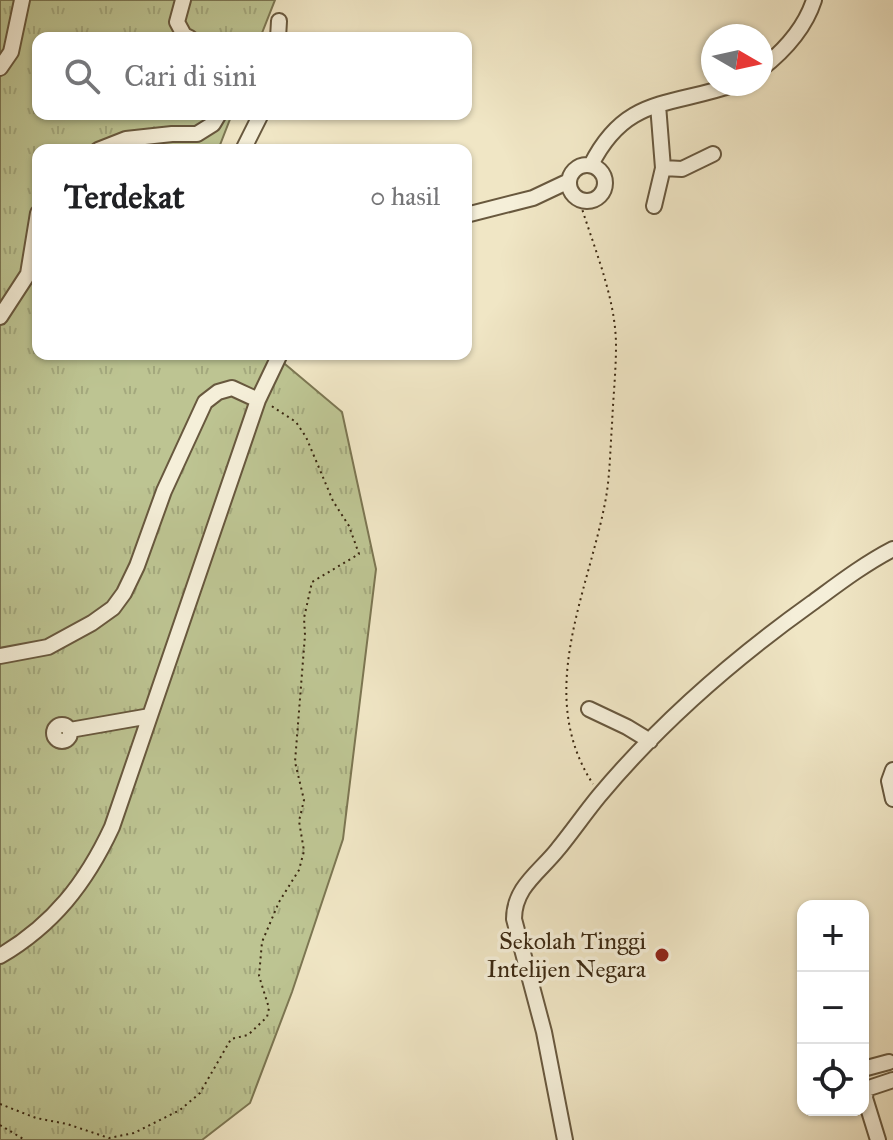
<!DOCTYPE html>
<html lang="id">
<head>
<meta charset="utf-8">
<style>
  :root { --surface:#fff; --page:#f2f2f2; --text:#202124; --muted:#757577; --line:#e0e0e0 }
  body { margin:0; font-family:"IM FELL Great Primer",serif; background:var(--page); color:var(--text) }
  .controls { position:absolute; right:24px; bottom:24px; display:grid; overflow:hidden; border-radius:16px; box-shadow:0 2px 6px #0004 }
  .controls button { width:72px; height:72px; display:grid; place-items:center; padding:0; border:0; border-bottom:2px solid var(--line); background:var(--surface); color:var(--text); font:40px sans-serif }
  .compass { position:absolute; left:701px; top:24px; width:72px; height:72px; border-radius:50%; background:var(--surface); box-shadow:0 2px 6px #0004; rotate:99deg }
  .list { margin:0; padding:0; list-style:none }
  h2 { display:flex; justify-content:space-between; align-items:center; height:104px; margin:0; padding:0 32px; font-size:34px }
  h2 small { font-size:26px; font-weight:400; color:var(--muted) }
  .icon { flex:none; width:44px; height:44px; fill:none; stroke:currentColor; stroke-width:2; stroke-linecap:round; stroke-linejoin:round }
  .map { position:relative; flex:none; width:893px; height:1140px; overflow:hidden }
  .search { position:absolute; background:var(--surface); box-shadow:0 2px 6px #0004; left:32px; top:32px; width:440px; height:88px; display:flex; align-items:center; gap:20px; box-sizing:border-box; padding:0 28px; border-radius:16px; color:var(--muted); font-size:30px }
  .panel { position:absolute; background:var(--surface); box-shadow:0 2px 6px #0004; left:32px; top:144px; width:440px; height:216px; border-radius:16px }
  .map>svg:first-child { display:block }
  .grass { fill:url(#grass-tufts); stroke:#7c7652; stroke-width:2 }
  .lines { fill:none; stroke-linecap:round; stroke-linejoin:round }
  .minor-casing { stroke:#68583e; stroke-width:18 }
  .path { stroke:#3b2811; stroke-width:2; stroke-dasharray:2 4; stroke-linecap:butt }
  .minor { stroke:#f5efd9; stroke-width:14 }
  .poi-dot { fill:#8f2418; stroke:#f5efd9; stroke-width:3 }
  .labels { text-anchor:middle; stroke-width:7; stroke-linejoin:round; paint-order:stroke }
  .poi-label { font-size:24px; fill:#3b2811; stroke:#f5efd9; text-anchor:end }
</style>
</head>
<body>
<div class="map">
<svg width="893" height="1140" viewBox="0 0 893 1140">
  <defs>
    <pattern id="grass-tufts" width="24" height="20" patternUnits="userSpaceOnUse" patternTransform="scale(2)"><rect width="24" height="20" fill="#bdc492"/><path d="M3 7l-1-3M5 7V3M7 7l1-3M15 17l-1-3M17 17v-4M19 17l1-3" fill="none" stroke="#a3a87d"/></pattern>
  </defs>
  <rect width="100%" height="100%" fill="#f0e6c5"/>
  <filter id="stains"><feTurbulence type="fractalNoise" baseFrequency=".0025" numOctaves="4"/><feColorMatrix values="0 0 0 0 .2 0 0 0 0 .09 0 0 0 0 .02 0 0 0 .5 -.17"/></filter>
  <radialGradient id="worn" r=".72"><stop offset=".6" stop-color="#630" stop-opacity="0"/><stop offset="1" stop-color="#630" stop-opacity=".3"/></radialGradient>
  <path class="grass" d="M0,0H275L260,38H38V114H232L218,150H38V354H273L342,412L376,569L343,839L292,992L250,1103L202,1140H0Z"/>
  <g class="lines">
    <defs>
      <path id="minor" d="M183,0L177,22L184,35L190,38
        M278,38L279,21
        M0,68L11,52L22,0
        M761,69C784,51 805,28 814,0
        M658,105L663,168L682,169L713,154
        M98,150L126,139L172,134H197L213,124L219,114
        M243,150L261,114
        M591,165C626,95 671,107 735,84
        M569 183a18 18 0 1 1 36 0a18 18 0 1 1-36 0Z
        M654,206L663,168
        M466,215L533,198L569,181
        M0,317L28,274L38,213
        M0,656L48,647L92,623L113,608L124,593L137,566L164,491L205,402L218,392L232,388L258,400
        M589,709L627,727L650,741
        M54 733a8 8 0 1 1 16 0a8 8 0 1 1-16 0Z
        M70,730L150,716
        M893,770L889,781L893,799
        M0,956C53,925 86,883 112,827L258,400L280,354
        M863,1069L889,1062
        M565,1140L544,1032L514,919C514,887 540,872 558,849C572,832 585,813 599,796C660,723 735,658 812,603C838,584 864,564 893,549
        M878,1140L865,1098L866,1089L893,1080"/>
    </defs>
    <use href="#minor" class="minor-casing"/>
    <path class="path" d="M579,199C593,246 616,297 616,346C616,372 613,399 612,425C610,451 610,478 605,503C587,596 535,695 593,784
      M0,1104L36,1118L67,1124L109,1138L134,1133L180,1110L200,1093L231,1039L248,1035L267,1017L269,1008L259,976L262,942L279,902L299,870L304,851L299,821L304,800L295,762L305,635L304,618L312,582L359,554L349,526L333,501L306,437L296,422L270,405
      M0,1125L25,1140"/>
    <use href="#minor" class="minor"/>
  </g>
  <circle class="poi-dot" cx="662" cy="955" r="8"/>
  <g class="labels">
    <g class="poi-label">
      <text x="646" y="949">Sekolah Tinggi<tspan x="646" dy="28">Intelijen Negara</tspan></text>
    </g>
  </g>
  <rect width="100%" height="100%" filter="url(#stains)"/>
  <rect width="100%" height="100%" fill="url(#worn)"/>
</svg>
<div class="controls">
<button>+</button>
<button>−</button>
<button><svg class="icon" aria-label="locate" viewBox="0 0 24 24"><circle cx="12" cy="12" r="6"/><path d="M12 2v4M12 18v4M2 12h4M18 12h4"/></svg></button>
</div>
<svg class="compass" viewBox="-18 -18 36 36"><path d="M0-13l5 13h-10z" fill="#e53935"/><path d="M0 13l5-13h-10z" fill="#757577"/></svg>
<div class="search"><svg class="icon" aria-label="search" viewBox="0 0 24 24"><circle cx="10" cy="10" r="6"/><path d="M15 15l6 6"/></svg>Cari di sini</div>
<section class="panel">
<h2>Terdekat<small>0 hasil</small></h2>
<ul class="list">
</ul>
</section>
</div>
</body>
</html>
